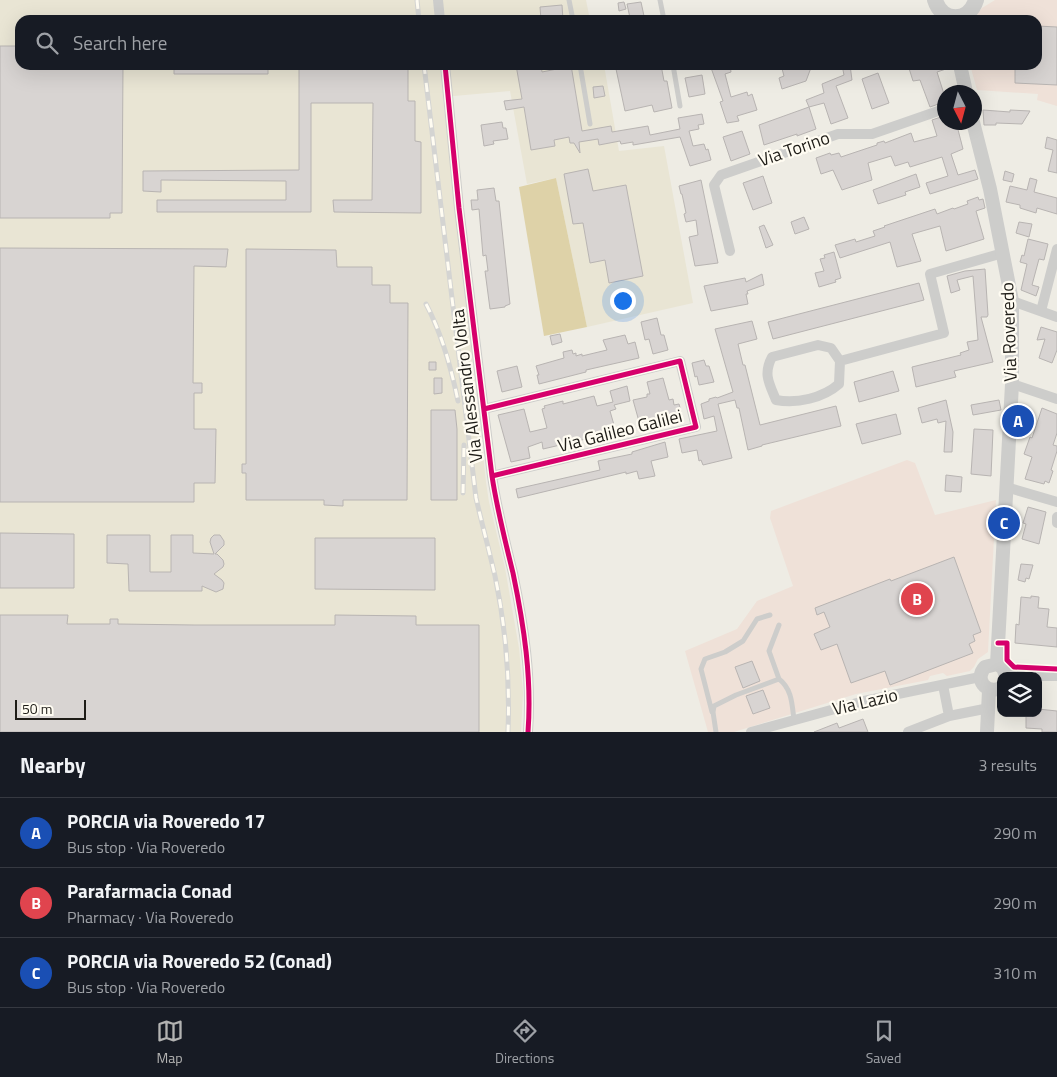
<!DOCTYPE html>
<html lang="en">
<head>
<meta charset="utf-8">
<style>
  :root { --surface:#171b24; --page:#242831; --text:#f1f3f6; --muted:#9ea1a6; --line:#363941; --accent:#b3b3b2 }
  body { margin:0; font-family:"Titillium Web",sans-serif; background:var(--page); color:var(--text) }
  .controls { position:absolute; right:15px; bottom:15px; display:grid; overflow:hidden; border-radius:10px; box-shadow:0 5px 20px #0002 }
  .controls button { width:45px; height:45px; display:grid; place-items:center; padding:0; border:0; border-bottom:1px solid var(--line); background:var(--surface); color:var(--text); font:25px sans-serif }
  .compass { position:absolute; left:937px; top:85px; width:45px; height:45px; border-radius:50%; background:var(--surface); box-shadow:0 5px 20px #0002; rotate:174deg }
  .scale { position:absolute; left:15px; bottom:12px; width:71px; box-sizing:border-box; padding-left:5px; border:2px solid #1e1c17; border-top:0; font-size:14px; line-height:18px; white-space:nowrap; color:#1e1c17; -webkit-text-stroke:4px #fffcf2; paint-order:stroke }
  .you { position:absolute; left:622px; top:300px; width:18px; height:18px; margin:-12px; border:4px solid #fff; border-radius:50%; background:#1a73e8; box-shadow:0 0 0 8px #1a73e833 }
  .badge { display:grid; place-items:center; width:32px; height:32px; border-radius:50%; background:var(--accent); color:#fff; font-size:16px; font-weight:700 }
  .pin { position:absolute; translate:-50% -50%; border:2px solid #fff; box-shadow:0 1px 5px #0006 }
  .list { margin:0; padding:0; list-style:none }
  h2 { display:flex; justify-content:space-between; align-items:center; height:65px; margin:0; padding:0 20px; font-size:21px }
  h2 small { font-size:16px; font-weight:400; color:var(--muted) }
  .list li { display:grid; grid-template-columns:32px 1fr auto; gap:15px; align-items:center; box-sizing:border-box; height:70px; padding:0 20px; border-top:1px solid var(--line) }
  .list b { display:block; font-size:19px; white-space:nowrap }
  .list p { margin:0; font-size:16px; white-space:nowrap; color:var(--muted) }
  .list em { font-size:16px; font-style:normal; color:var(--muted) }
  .icon { flex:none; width:28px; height:28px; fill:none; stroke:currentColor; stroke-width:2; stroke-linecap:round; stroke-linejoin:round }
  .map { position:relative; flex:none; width:1057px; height:732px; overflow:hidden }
  .search { position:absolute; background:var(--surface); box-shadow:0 5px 20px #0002; left:15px; right:15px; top:15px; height:55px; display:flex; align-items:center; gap:12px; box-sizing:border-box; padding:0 18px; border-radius:15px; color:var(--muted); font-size:19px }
  .sheet { height:275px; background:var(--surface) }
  nav { display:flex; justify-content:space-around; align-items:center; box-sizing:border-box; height:70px; border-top:1px solid var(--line); background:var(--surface); font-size:14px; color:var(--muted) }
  nav a { display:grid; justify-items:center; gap:2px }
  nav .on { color:var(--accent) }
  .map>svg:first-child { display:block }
  .commercial { fill:#efe1d8 }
  .built { fill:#e9e5d4 }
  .green { fill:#ded2a8 }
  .building { fill:#d8d4d2; stroke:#b8b4b2 }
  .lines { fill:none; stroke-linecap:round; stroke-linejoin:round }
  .service { stroke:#cdcdcb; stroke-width:5 }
  .minor { stroke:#cdcdcb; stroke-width:10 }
  .secondary { stroke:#cdcdcb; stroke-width:14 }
  .primary { stroke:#cdcdcb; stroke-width:16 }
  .rail-casing { stroke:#d4d4d2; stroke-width:5 }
  .rail { stroke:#fffcf2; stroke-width:3; stroke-dasharray:9; stroke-linecap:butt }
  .cycleway-casing { stroke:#fffcf2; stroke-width:8 }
  .cycleway { stroke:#d6006c; stroke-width:5 }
  .labels { text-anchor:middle; stroke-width:4.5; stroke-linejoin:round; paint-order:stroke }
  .street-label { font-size:18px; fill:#1e1c17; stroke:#fffcf2 }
</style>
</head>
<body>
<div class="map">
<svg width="1057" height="732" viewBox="0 0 1057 732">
  <rect width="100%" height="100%" fill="#eeece4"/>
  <path class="commercial" d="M995,0H1057V106L1037,100L1038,94L977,90L970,65H1037V20H972L982,8Z
    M907,460L915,463L935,515L996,500L988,652L978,659L974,667L970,671L947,676L943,673L930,676L928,680L856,694L734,732H708L685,651L737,629L757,601L793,586L770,518L771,511Z"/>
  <path class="built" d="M0,0H586L590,20H20V65H604L619,151L664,146L693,303L587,327L556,178L527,184L510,91L443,97L486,482L489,502L505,568L519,648L523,692L521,732H0Z"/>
  <path class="green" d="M556,178L587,327L544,336L519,187Z"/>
  <path class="building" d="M624,2L626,9L619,11L618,3Z
    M641,2L644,16L630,18L627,4Z
    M562,5L563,20H541L540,7Z
    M1037,26L1057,27V85L1015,83V65H1037Z
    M0,46H20V65H123L122,213H110V218H0Z
    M174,65H268V74H174Z
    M299,65H408V101H415V141L421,142V213L334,212L333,200H372L373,103H311V212H157V200H286V181L161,180V192L143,191V171L299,170Z
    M516,65H541L542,72L557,69L556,65H571L582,131L611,126L612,132L648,126L650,135L680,129L678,118L702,114L704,124L698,125L699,129L689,131L693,146L704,144L706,150L708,149L711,160L690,166L680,137L633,145V142L621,144L620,141L599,145L598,139L579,142L580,153L574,143H570L569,137L554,140L555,146L531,150L524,107L506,110L504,101L522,99Z
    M646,65H661L664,81H667L672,108L654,112L652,105L625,111L616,69Z
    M710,65H730L731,72L725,74L731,97L747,92L748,96L752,94L757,110L737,116L739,121L727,123L720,102L723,101Z
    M781,65H812L806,81L782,89L779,78L784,76Z
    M842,65H850L852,80L836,86L848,118L831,124L824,103L809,107L806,100L824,93L822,84L844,75Z
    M908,65H951L952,67L937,72L944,94V102L930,107L920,80L913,81Z
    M878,73L889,103L872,109L862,79Z
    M702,75L705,94L689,97L685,78Z
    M603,86L605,96L594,98L593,87Z
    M809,107L816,129L797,136V134L764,145L759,125Z
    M983,110L1010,112V110L1030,111L1022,124L996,123V125H984Z
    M944,116V122H956L963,149L951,154L958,175L975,170L978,179L930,194L926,183L948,176L942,157L910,167L908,162L895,166L891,156L868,163L872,180L842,190L833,170L821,174L816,158L830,153L831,155L839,153L841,157L877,145V143L884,141L885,143L911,133L914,142L937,136L932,120Z
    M502,122L503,128H506L508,139L493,141L494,144L484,146L481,125Z
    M742,131L750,154L731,161L723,137Z
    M1047,137L1057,140V173L1048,171L1053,150L1045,148Z
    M588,169L593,191L626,185L643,276L609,283L605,260L590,263L583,223L573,224L564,174Z
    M1005,171L1014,174L1012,182L1003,180Z
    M916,174L920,187L905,192L906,195L878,204L873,190Z
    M763,176L772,203L753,210L743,183Z
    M1030,178L1037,180L1034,192L1057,198V214L1037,208L1036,213L1020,208V205L1006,202L1010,186L1027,190Z
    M701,180L718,263L695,266L689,237L698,235L696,220L686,222L684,214L686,213L682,194H681L679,186Z
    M494,188L496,201H499L510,304L505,306V307L490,309L485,271H488L486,255L483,256L479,209L472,210L471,200H478L477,190Z
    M978,197L979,200L983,199L985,208L976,211L984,239L946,251L940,226L912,234L921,261L897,267L890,242L840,258L835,245L855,239L856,242L875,236L873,231L885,227L884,226L935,209L937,214L953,208L954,209L968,204L967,201Z
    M804,217L809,229L795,234L791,222Z
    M1019,222L1032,224L1029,237L1016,233Z
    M764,225L773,245L766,248L759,227Z
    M1028,239L1048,244L1044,260L1039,259L1032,285L1039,287L1036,296L1021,290L1027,264L1020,262L1022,255L1024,256Z
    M0,248L228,249L226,267L194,266L193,383H202V393H194V429H216L215,483H194V502H0Z
    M246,249L336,250L337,267H372V285H390V303H408L407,500H343V506L324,505V500H246V473H242V464H246Z
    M834,252L841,278L835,280L836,282L819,287L815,273L824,271L820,259L825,258L824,255Z
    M985,269L988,315L987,317H981L993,362L954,371L956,377L916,387L912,367L961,355L960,353L969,350L967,342L978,340L973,276L957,280L960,290L951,293L947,276L965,271Z
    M762,274L764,285L747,291L748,294H746L748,304L711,311L704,286L745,278L746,282Z
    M919,283L924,300L773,339L768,322Z
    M657,318L661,335H664L668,350L653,354L649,339L645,340L641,322Z
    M752,321L757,339L738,344L743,365H745L760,425L836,406L841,426L762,445V446L748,450L739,408H737L735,400L718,404L732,458L703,465L701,460L699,461L697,450L682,453L679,439L717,431L714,416L704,419L701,404L709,401V399L716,397L717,398L733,392L715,329Z
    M1041,327L1057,332V350L1052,363L1039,358L1045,339L1037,340Z
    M560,334L562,342L552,345L550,336Z
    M625,335L628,344L635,342L639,358L586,370V372L539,384L537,375H539L536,366L564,358L563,352L572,350L573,354L576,353V356L582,354V356L607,350L603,340Z
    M704,360L706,366H709L714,382L699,385L697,376L695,377L692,363Z
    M429,362H436V370H429Z
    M517,366L522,387L502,392L497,371Z
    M893,371L899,391L859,402L854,382Z
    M434,378H442V393L434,394Z
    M663,378L669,400L673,399L674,405L679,404L682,415L657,423V421L640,425L633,400L647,397V394H650L647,382Z
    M627,386L630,401L614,405L616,409L610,411L616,432L543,449L542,442L528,447L530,458L511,462L498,415L524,409L530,432L547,428L542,409L545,408L544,406L563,401V404L594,396L597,406L613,402L610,391Z
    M946,400L953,432L952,452H944L946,421L938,423L937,419L922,423L918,408Z
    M999,400L1001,410L973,415L971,405Z
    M1042,408L1057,414V433L1053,445L1057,446V451L1051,470L1053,471L1049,483L1045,481L1044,484L1025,479L1032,457L1024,454L1030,437L1032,438Z
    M431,410H455L457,429V500H431Z
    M896,414L901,434L862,444L856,424Z
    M974,429L993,430L991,476L971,474Z
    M665,442L668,457L651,461L655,476L639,479L637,471L626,474V472L518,498L516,489L600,470L598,461L632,454V452Z
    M946,475L962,477L961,492L945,491Z
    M1028,507L1046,512L1039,544L1022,539L1026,524L1023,523Z
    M0,533L74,534V588H0Z
    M107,535H150V572H171V535H193V553L214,554L210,542L211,538L214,535H220L224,541V545L215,554H217L223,560L224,564L223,567L214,574L222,580L224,583L223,589L216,592L202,586V591H129L128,564L107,563Z
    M315,538H435V590L315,589Z
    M954,557L981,632L973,635L975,641L969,644L973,653L890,685L885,671L851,683L837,644L821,650L814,634L830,627L824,612L817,615L815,608L890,579L891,581Z
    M1021,564L1033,565L1029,579L1026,578L1025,582L1018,580Z
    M1031,596L1039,597L1038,608L1049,609L1047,627L1057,628V647L1015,643L1016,624L1019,625L1021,597L1031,598Z
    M0,615H68L67,624H110V619H118V624L194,625H335V615L416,616V625H479V732H0Z
    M752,661L760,681L743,688L735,667Z
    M763,690L770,708L753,714L746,696Z
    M1038,709L1057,711V732H1042V729L1026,728V713H1038Z
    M863,719L868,732H814L837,723L839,728Z"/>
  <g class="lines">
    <path class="service" d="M569,0L573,20
      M660,0L664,20
      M580,65L590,124
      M673,65L680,106
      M779,679L769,651L779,625
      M712,712L701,669L705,659L725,652L743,641L757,619L770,615
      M716,732L713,712L714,706L736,695L779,679C792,689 792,704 794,720"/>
    <path class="minor" d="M438,0L440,20
      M445,65L459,208L492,476C497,509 505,541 513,573C524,626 532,678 528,732
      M730,251L714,185L721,175L838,134H872L944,109
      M1012,301L1057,317
      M1041,311L1057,249
      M840,361L839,384C823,398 797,404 776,400C769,383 763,374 772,357L818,345L831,348L840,361L944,333L930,274L1003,253
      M1012,384L1057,399
      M484,409L680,361L696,427L492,476
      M1006,487L1057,502
      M1057,517V523
      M1006,675L1023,676
      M1038,676H1057
      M943,685L949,716L989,708
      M751,732L864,701L980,677
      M908,732L949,716"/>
    <path class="secondary" d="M960,65L966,92
      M973,122L990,189L1012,301V384L997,664
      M1001,688C986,695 974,679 985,667L997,664L1003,668L1006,676
      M987,732L989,690"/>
    <path class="primary" d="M935,0C942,23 969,23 976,0"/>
    <defs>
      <path id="rail" d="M417,0L419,20
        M424,65L476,498C482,524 489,550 495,576C506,628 510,679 508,732
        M426,304C442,334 451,367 458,401
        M463,493L464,445"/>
    </defs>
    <use href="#rail" class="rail-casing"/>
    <use href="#rail" class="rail"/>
    <defs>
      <path id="cycleway" d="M445,65L459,208L492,476C497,509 505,541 513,573C524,626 532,678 528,732
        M484,409L680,361L696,427L492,476
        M998,643H1007V660L1014,667L1057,669"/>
    </defs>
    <use href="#cycleway" class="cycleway-casing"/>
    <use href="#cycleway" class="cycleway"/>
  </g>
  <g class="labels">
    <g class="street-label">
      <text transform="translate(794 149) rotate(-19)" y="6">Via Torino</text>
      <text transform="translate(1009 332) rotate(-92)" y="6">Via Roveredo</text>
      <text transform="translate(467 386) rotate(-97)" y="6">Via Alessandro Volta</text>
      <text transform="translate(620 431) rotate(-14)" y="6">Via Galileo Galilei</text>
      <text transform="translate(865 702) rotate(-13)" y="6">Via Lazio</text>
    </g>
  </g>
</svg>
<div class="controls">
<button><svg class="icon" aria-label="layers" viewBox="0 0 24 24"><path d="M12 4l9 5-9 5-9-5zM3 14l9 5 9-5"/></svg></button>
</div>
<svg class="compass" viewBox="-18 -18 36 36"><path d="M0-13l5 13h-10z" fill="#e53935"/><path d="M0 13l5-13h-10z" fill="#9ea1a6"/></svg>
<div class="scale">50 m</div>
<div class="you"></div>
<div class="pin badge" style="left:1018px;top:421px;background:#1a4fb4">A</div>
<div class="pin badge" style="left:917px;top:599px;background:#e0444e">B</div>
<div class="pin badge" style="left:1004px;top:523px;background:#1a4fb4">C</div>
<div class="search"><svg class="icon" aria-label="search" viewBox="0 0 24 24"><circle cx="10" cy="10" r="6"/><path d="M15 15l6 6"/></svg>Search here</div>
</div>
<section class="sheet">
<h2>Nearby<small>3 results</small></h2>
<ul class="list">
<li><span class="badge" style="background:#1a4fb4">A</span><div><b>PORCIA via Roveredo 17</b><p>Bus stop · Via Roveredo</p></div><em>290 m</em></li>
<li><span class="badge" style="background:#e0444e">B</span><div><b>Parafarmacia Conad</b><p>Pharmacy · Via Roveredo</p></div><em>290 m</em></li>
<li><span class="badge" style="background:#1a4fb4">C</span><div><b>PORCIA via Roveredo 52 (Conad)</b><p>Bus stop · Via Roveredo</p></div><em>310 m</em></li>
</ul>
</section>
<nav>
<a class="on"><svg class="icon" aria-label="map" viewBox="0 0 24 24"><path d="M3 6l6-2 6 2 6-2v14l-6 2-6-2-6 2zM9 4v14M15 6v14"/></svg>Map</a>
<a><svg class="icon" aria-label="directions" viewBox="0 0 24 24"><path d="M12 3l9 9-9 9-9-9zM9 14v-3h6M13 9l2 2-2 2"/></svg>Directions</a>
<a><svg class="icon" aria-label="saved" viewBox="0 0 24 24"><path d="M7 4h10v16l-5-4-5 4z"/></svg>Saved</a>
</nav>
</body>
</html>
